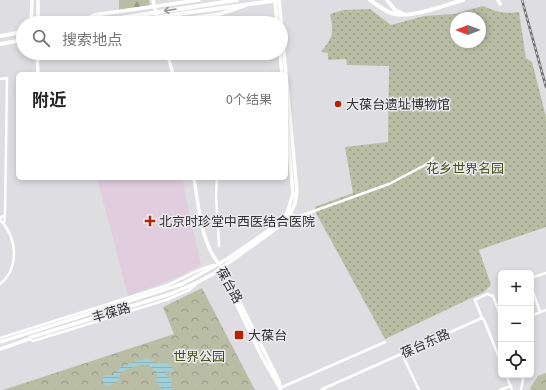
<!DOCTYPE html>
<html lang="zh">
<head>
<meta charset="utf-8">
<style>
  :root { --surface:#fff; --page:#f6f6f6; --text:#222; --muted:#767676; --line:#e0e0e0 }
  body { margin:0; font-family:"Fira Sans","Noto Sans SC",sans-serif; background:var(--page); color:var(--text) }
  .controls { position:absolute; right:12px; bottom:12px; display:grid; overflow:hidden; border-radius:6px; box-shadow:0 2px 6px #0003 }
  .controls button { width:36px; height:36px; display:grid; place-items:center; padding:0; border:0; border-bottom:1px solid var(--line); background:var(--surface); color:var(--text); font:20px sans-serif }
  .compass { position:absolute; left:450px; top:12px; width:36px; height:36px; border-radius:50%; background:var(--surface); box-shadow:0 2px 6px #0003; rotate:270deg }
  .list { margin:0; padding:0; list-style:none }
  h2 { display:flex; justify-content:space-between; align-items:center; height:52px; margin:0; padding:0 16px; font-size:17px }
  h2 small { font-size:13px; font-weight:400; color:var(--muted) }
  .icon { flex:none; width:22px; height:22px; fill:none; stroke:currentColor; stroke-width:2; stroke-linecap:round; stroke-linejoin:round }
  .map { position:relative; flex:none; width:546px; height:390px; overflow:hidden }
  .search { position:absolute; background:var(--surface); box-shadow:0 2px 6px #0003; left:16px; top:16px; width:272px; height:44px; display:flex; align-items:center; gap:10px; box-sizing:border-box; padding:0 14px; border-radius:22px; color:var(--muted); font-size:15px }
  .panel { position:absolute; background:var(--surface); box-shadow:0 2px 6px #0003; left:16px; top:72px; width:272px; height:108px; border-radius:6px }
  .map>svg:first-child { display:block }
  .medical { fill:#e0cedf }
  .forest { fill:url(#forest-firs) }
  .park { fill:url(#park-crowns) }
  .garden { fill:url(#garden-dots); fill-rule:evenodd }
  .water { fill:url(#water-rules) }
  .lines { fill:none; stroke-linecap:round; stroke-linejoin:round }
  .street { stroke:#fff; stroke-width:2.5 }
  .secondary { stroke:#fff; stroke-width:3.5 }
  .primary { stroke:#fff; stroke-width:4 }
  .rail-casing { stroke:#6d6d6f; stroke-width:2.5 }
  .rail { stroke:#ebebef; stroke-width:1; stroke-dasharray:3; stroke-linecap:butt }
  .oneway { stroke:#989898 }
  .poi-dot { fill:#b12500; stroke:#ebebef; stroke-width:1.5 }
  .labels { text-anchor:middle; stroke-width:3; stroke-linejoin:round; paint-order:stroke }
  .poi-label { font-size:13px; fill:#313132; stroke:#ebebef; text-anchor:start }
  .park-label { font-size:13px; fill:#474e12; stroke:#ebebef }
  .street-label { font-size:13px; fill:#313132; stroke:#ebebef }
</style>
</head>
<body>
<div class="map">
<svg width="546" height="390" viewBox="0 0 546 390">
  <defs>
    <pattern id="forest-firs" width="22" height="20" patternUnits="userSpaceOnUse"><rect width="22" height="20" fill="#b9bda4"/><path d="M5 1l3.5 6h-7zM16 11l3.5 6h-7z" fill="#979a86"/></pattern>
    <pattern id="park-crowns" width="20" height="18" patternUnits="userSpaceOnUse"><rect width="20" height="18" fill="#b9bda4"/><path d="M2 6a3 3 0 1 1 6 0M12 15a3 3 0 1 1 6 0" fill="none" stroke="#979a86"/></pattern>
    <pattern id="garden-dots" width="8" height="8" patternUnits="userSpaceOnUse"><rect width="8" height="8" fill="#b9bda4"/><path d="M2 2h.1M6 6h.1" fill="none" stroke="#979a86" stroke-width="1.8" stroke-linecap="round"/></pattern>
    <pattern id="water-rules" width="6" height="5" patternUnits="userSpaceOnUse"><rect width="6" height="5" fill="#a0cfd8"/><path d="M0 2.5h6" fill="none" stroke="#8ab2ba"/></pattern>
  </defs>
  <rect width="100%" height="100%" fill="#dedee2"/>
  <path class="medical" d="M97,178H182L201,265L178,277L128,296Z"/>
  <path class="forest" d="M119,0H149L150,5L119,10Z"/>
  <path class="park" d="M202,288L255,390H3L174,334L163,307Z
    M546,373V390H531L530,388L538,376Z"/>
  <path class="garden" d="M483,6C497,12 504,14 519,12L526,58L532,62L546,117V227L479,250L491,285L484,292L385,339L316,213L315,207L353,193L345,147L388,142L389,66L347,65L346,59L328,60V53L321,52C333,37 334,33 330,14L344,10L370,9L391,25L424,16L454,14ZM456,18H480V42H456Z"/>
  <path class="water" d="M147,359L161,364C169,360 171,366 175,372L167,371L166,375L168,378H172L171,386L175,390H164L156,383L157,376L156,372L150,366L147,365H139L123,371L120,374L118,382L107,386L104,384L102,377L105,375H113L121,367L136,361Z"/>
  <g class="lines">
    <path class="street" d="M0,79L7,78L5,215
      M217,178L216,195L219,246
      M289,214L296,216L303,215L389,184L429,163L433,158
      M0,218L5,215L4,224
      M0,220C17,237 20,268 0,284
      M531,278L546,273
      M531,286L540,312
      M531,316L546,310
      M482,318L475,300L487,294L493,296L501,317
      M0,338L162,287C180,281 196,269 214,265
      M29,339L33,341L166,300L189,290L196,284
      M402,354L419,390
      M506,375L512,390
      M280,388L385,342
      M325,388L482,318L484,320L501,362
      M500,390L511,386
      M521,390L523,379L522,375"/>
    <path class="secondary" d="M38,0V23
      M153,0L158,23
      M275,0L277,23
      M498,0L500,4
      M31,23L32,0
      M79,23L94,15L199,0
      M157,23L220,14L244,6
      M37,53L38,74
      M167,53L173,74
      M280,53L282,74
      M194,178C198,204 202,249 222,267L279,381L280,388
      M223,276L262,357L281,390
      M0,342L182,284L227,259L275,226L287,213L293,194L286,115
      M0,349L29,339L31,337L48,332L170,294L196,283L213,274L284,223L290,215L295,203L297,192L279,0
      M322,390L325,388"/>
    <path class="primary" d="M370,0C376,4 383,10 391,13C407,20 445,5 463,0
      M387,0L395,10L403,14
      M88,23L237,0
      M130,23L157,17L279,0
      M0,36L23,32
      M0,44L23,40"/>
    <defs>
      <path id="rail" d="M522,0L546,87"/>
    </defs>
    <use href="#rail" class="rail-casing"/>
    <use href="#rail" class="rail"/>
  </g>
  <defs><path id="oneway-shaft" d="M-6 0H5M1.5-3L5.5 0L1.5 3" fill="none" stroke-width="1.6" stroke-linecap="round" stroke-linejoin="round"/></defs>
  <use class="oneway" href="#oneway-shaft" transform="translate(170 10) rotate(172)"/>
  <g class="poi-dot">
    <circle cx="338" cy="104" r="4"/>
    <path d="M148 215h4v4h4v4h-4v4h-4v-4h-4v-4h4z"/>
    <rect x="234" y="330" width="10" height="10" rx="2"/>
  </g>
  <g class="labels">
    <g class="poi-label">
      <text x="346" y="109">大葆台遗址博物馆</text>
      <text x="159" y="226">北京时珍堂中西医结合医院</text>
      <text x="248" y="340">大葆台</text>
    </g>
    <g class="park-label">
      <text x="465" y="173">花乡世界名园</text>
      <text x="199" y="361">世界公园</text>
    </g>
    <g class="street-label">
      <text transform="translate(230 285) rotate(61)" y="5">葆台路</text>
      <text transform="translate(111 312) rotate(-17)" y="5">丰葆路</text>
      <text transform="translate(425 343) rotate(-24)" y="5">葆台东路</text>
    </g>
  </g>
</svg>
<div class="controls">
<button>+</button>
<button>−</button>
<button><svg class="icon" aria-label="locate" viewBox="0 0 24 24"><circle cx="12" cy="12" r="6"/><path d="M12 2v4M12 18v4M2 12h4M18 12h4"/></svg></button>
</div>
<svg class="compass" viewBox="-18 -18 36 36"><path d="M0-13l5 13h-10z" fill="#e53935"/><path d="M0 13l5-13h-10z" fill="#767676"/></svg>
<div class="search"><svg class="icon" aria-label="search" viewBox="0 0 24 24"><circle cx="10" cy="10" r="6"/><path d="M15 15l6 6"/></svg>搜索地点</div>
<section class="panel">
<h2>附近<small>0个结果</small></h2>
<ul class="list">
</ul>
</section>
</div>
</body>
</html>
